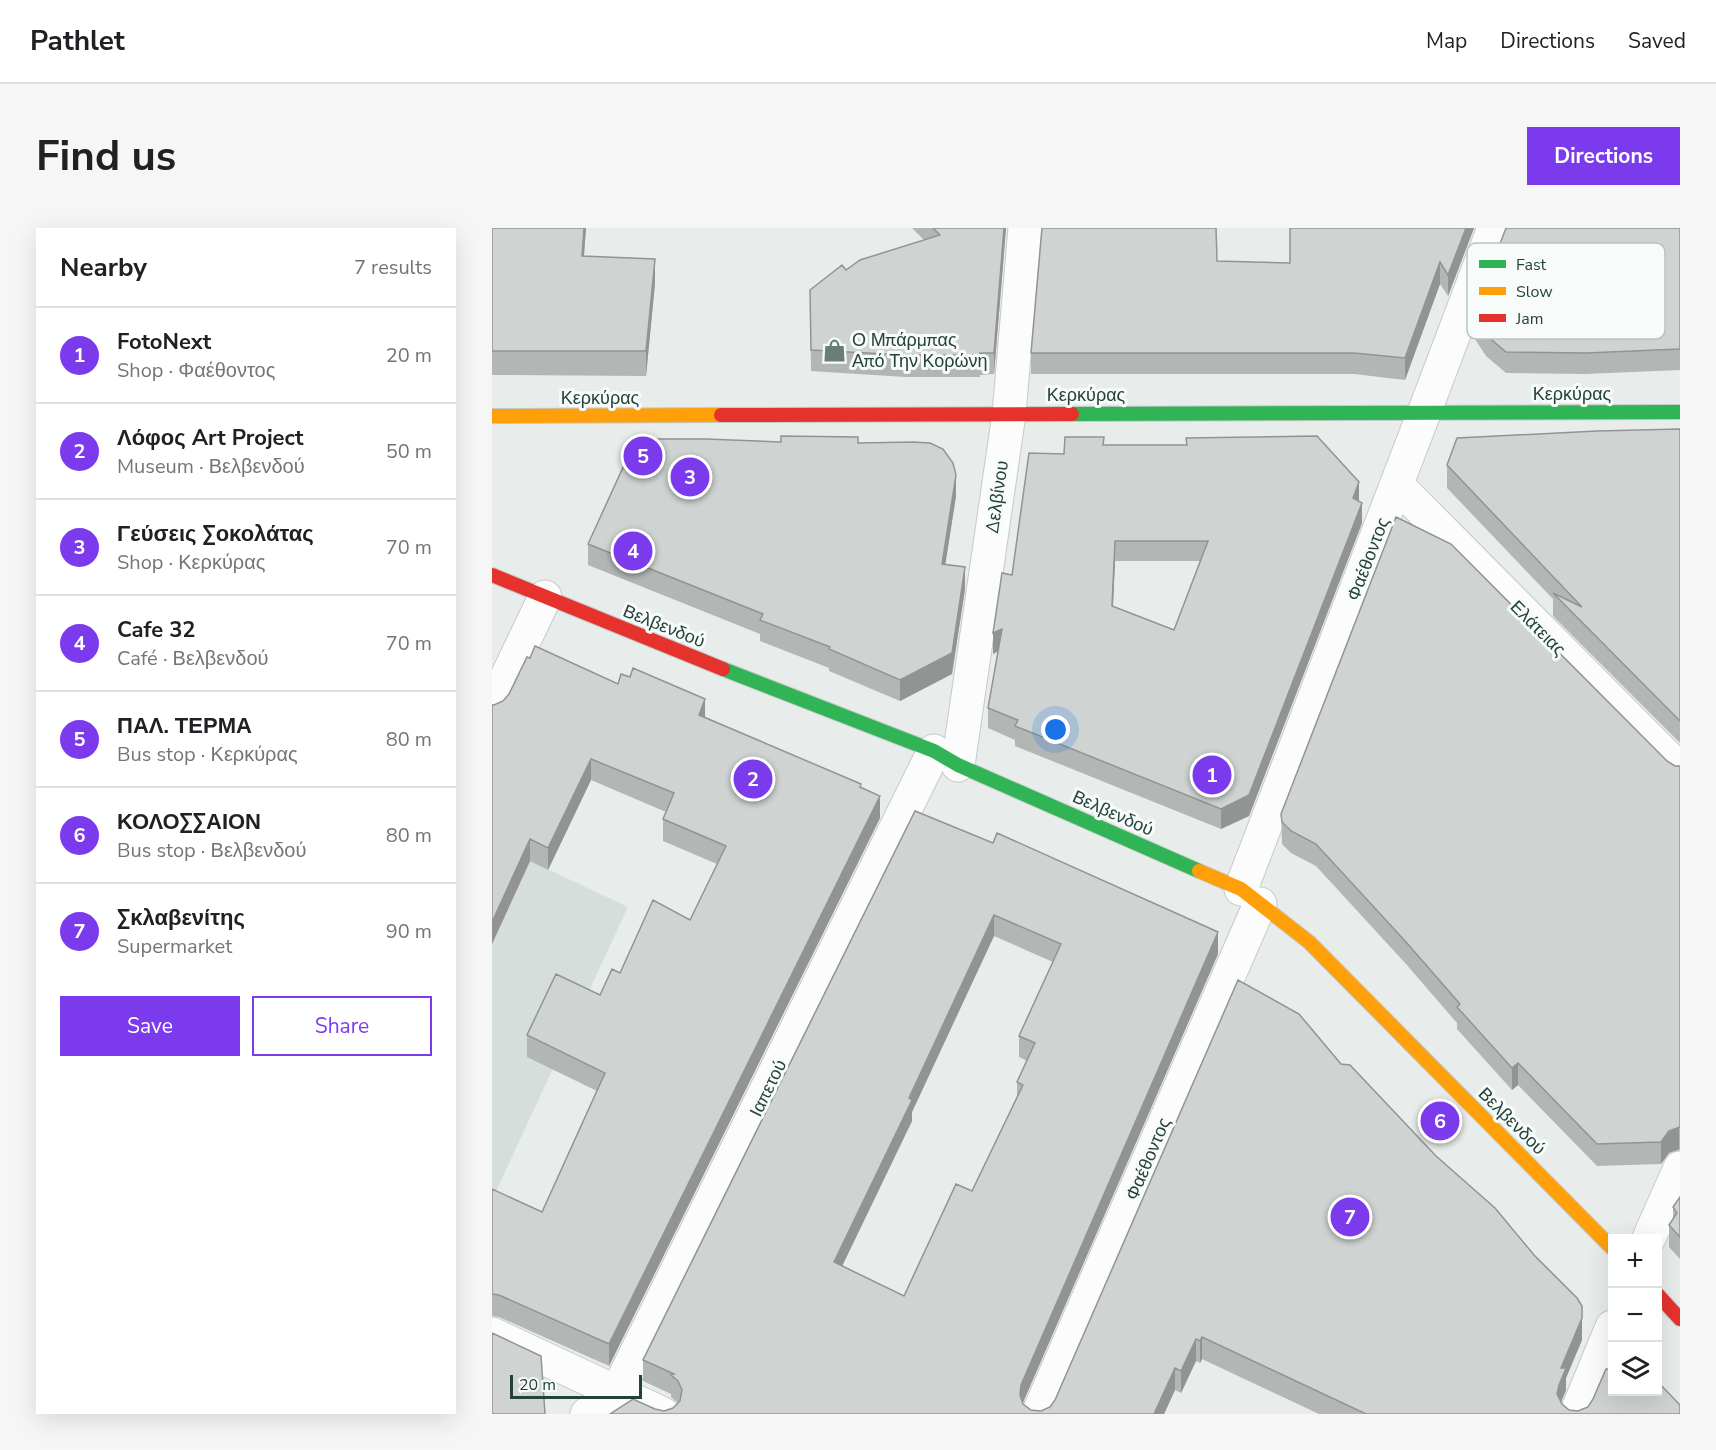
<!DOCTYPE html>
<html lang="en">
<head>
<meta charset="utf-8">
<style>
  :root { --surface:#fff; --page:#f6f6f6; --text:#202124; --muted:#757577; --line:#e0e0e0; --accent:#7c3aed }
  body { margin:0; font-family:"Nunito Sans",sans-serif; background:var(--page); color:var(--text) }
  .controls { position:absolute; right:18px; bottom:18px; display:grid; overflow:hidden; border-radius:0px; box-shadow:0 6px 24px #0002 }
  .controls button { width:54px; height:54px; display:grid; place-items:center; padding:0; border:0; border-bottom:2px solid var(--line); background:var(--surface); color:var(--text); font:30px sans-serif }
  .scale { position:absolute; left:18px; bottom:15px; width:132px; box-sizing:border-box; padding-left:6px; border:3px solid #24423a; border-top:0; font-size:16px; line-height:21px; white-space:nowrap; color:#24423a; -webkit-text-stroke:4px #f7fbf9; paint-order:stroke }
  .you { position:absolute; left:564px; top:502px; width:21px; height:21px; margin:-15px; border:4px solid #fff; border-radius:50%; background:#1a73e8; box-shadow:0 0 0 9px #1a73e833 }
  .badge { display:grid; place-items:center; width:39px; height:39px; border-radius:50%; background:var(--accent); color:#fff; font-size:20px; font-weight:700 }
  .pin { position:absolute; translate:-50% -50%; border:3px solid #fff; box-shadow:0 2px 6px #0006 }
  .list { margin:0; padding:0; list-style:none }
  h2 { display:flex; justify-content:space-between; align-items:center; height:78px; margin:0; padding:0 24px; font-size:26px }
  h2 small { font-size:20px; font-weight:400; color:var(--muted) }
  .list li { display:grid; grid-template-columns:39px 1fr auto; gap:18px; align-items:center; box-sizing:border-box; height:96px; padding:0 24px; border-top:2px solid var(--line) }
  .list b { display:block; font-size:22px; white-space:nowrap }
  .list p { margin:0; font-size:20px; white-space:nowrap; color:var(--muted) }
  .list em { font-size:20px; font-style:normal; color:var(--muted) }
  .actions { display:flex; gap:12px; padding:18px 24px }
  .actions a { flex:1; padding:14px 0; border:2px solid var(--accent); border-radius:0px; text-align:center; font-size:21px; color:var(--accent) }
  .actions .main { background:var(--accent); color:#fff }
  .icon { flex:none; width:33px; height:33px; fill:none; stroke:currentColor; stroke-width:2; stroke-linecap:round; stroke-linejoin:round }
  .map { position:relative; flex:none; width:1188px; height:1186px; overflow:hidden; border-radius:0px }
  header { display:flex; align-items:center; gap:36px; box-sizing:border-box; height:84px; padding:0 30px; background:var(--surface); border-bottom:2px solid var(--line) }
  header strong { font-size:28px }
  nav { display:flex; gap:33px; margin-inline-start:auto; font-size:21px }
  .intro { display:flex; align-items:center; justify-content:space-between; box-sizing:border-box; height:144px; padding:0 36px }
  h1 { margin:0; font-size:42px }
  .button { padding:15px 27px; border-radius:0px; background:var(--accent); color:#fff; font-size:21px; font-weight:700 }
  main { display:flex; gap:36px; padding:0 36px }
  aside { flex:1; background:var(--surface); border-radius:0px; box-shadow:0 6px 24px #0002 }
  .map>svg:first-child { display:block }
  .built { fill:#d6dedb }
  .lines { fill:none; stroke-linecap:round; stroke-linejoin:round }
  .street-casing { stroke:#c5cac8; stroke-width:35 }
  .fast-casing { stroke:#c3cbc8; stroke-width:16 }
  .slow-casing { stroke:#c3cbc8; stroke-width:16 }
  .jam-casing { stroke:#c3cbc8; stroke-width:16 }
  .street { stroke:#fcfcfc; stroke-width:33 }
  .fast { stroke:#30b455; stroke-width:14 }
  .slow { stroke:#ff9f0a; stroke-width:14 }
  .jam { stroke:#e5322d; stroke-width:14 }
  .wall { fill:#b2b6b5; fill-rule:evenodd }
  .shaded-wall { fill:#919493 }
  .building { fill:#cfd4d2; stroke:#919493; stroke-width:1.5; fill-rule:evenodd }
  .labels { text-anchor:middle; stroke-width:6; stroke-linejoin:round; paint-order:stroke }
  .poi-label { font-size:18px; fill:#24423a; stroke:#f7fbf9; text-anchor:start }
  .street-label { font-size:18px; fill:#24423a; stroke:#f7fbf9 }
  .key { fill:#f7fbf9; stroke:#b8c4c0; stroke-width:1.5 }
  .key-label { font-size:16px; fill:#24423a }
</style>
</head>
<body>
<header>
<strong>Pathlet</strong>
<nav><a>Map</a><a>Directions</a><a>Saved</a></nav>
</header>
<div class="intro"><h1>Find us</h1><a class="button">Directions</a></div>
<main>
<aside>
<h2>Nearby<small>7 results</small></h2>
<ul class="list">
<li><span class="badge">1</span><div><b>FotoNext</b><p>Shop · Φαέθοντος</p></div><em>20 m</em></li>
<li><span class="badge">2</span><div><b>Λόφος Art Project</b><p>Museum · Βελβενδού</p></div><em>50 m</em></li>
<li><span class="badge">3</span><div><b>Γεύσεις Σοκολάτας</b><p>Shop · Κερκύρας</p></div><em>70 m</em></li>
<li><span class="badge">4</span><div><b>Cafe 32</b><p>Café · Βελβενδού</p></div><em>70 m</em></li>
<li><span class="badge">5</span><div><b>ΠΑΛ. ΤΕΡΜΑ</b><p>Bus stop · Κερκύρας</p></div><em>80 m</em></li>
<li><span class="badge">6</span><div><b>ΚΟΛΟΣΣΑΙΟΝ</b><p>Bus stop · Βελβενδού</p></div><em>80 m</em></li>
<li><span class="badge">7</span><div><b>Σκλαβενίτης</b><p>Supermarket</p></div><em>90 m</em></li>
</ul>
<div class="actions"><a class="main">Save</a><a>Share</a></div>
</aside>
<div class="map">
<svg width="1188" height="1186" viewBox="0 0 1188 1186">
  <rect width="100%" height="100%" fill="#e8edeb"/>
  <path class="built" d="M0,615L136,679L0,972Z"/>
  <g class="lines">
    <defs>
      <path id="street" d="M905,257L1188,542
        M0,480L53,369
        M466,537L517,186L533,0
        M749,661L932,185L1002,0
        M1157,1010L1188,940
        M0,1106L171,1186
        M95,1186L125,1164L442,523
        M546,1186L768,676
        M1084,1186L1120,1099"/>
      <path id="fast" d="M580,186L1188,184
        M231,441L442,523L466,537L707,643"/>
      <path id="slow" d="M0,188L229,187
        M707,643L749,661L817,714L1120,1020"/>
      <path id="jam" d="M229,187L580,186
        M0,347L231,441
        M1166,1067L1188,1091"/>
    </defs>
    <use href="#street" class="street-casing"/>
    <use href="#fast" class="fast-casing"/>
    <use href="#slow" class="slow-casing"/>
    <use href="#jam" class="jam-casing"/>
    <use href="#street" class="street"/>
    <use href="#fast" class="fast"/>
    <use href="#slow" class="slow"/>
    <use href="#jam" class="jam"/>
  </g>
  <path class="wall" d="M0,0H94L92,28L163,55L154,148L0,147Z
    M420,0H514L502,146L488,147V149H413L319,143L318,62L354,42L432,12Z
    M798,0H982L956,68L948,56L913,152L862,146H539V125L725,33L798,35Z
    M1188,0V142L1094,146L1014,145L994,128L981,108V87Z
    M1188,201V515L1061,388V371L955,260V237Z
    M694,210L867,274L870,295L757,588L729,601L523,518V512L496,500V480L506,423L501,426L520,347L572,226L612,217H694ZM623,333H708L682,402L621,378Z
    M289,214L366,215L464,268L453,337L473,361L460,446L408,473L337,443V440L268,413V406L96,337V316Z
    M126,456L213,489L369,560L388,590L117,1138L7,1089L0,1088V961L50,984L105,863L35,829V807L108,767L128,745L198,692L225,636L171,613V591L174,584L99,552L56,642L38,633L0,716V477Z
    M1175,533L1183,538H1188V922L1177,925L1169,936L1105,938L1026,857L1020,862L965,801V795L914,736L824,638L799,625L790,616L789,586Z
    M423,583L726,726L531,1174V1176L539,1182L549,1183L558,1179L849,836L1090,1112L1074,1150V1162L1069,1174L1070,1176L1077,1182L1086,1183L1188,1186H827L710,1131L708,1135L704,1133L689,1165L683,1162L672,1186H118L163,1181L172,1183L181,1180L186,1175L179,1169V1166L151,1153V1132ZM502,708L561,734L527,808V829L535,833L525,854V868L480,963L412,1068L350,1038L420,893V884Z
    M1188,969V1031L1177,1019V997L1181,991V979Z"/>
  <path class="shaded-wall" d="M92,0H94L90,53V28Z
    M512,0H514L502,146V125Z
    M974,0H982L956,68V47Z
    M163,31V55L154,148V123Z
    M948,34V56L913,152V130Z
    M464,247V268L450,358V336Z
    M867,254V274L861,270Z
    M870,275V295L757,588L729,601V581Z
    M623,313V333L620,398V378Z
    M473,339V361L460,446L408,473V452Z
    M510,401V421L501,426V405Z
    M213,471V493L207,487Z
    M99,531V552L56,642V620Z
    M388,568V590L117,1138V1116Z
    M38,611V633L0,716V694Z
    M502,687V708L420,884V893L342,1055V1034Z
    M726,704V726L529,1179L528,1167L529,1157Z
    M1026,835V857L1020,862V840Z
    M1187,899V921L1177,925L1169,936V914L1177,903Z
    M1090,1078V1112L1074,1150V1162L1067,1179L1065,1166L1069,1140Z
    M710,1109V1131L708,1135V1113Z
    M704,1111V1133L689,1165V1143Z
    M683,1140V1162L672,1186H662Z"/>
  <path class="building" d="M0,0H92L90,28L163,31L154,123H0Z
    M441,0H512L502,125H488V127H413L319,122L318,62L350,37L354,42L368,32L448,7Z
    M550,0H724L725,33L798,35V0H974L956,47L948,34L913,130L862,125H539Z
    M1014,0H1188V121L1094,125L1014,124L994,107L981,87Z
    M1188,201V493L1061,365L1090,379L955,237L965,210L1105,203Z
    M289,208L366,209V215L421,214L438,215L451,221L461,235L464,247L450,336L473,339L460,425L408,452L337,421L338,419L268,392L271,386L96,316L144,211H214L289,214Z
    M825,208L867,254L861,270L870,275L757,567L729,581L523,498L526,492L496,480L510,401L501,405L510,345L520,347L537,225L572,226L573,209H612L611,217H695L694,210ZM623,313H716L682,402L620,378Z
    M904,289L959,316L1175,533L1183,538H1188V899L1177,903L1169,914L1105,916L1026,835L1020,840L965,779L968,776L914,714L824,616L799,603L790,594L789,586Z
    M43,418L126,456L129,446L138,449L141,440L213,471L207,487L369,556L368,559L388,568L117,1116L7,1067L0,1066V961L50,984L113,845L35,807L64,746L108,767L120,741L128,745L161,672L198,692L234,618L171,591L182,565L99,531L56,620L38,611L0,694V477H2L11,473L17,466L35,429L38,430Z
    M423,583L501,615L505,605L726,704L529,1157L528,1167L531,1176L539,1182L549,1183L558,1179L563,1172L746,752L807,786L849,836L858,837L944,928L1003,980L1042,1027L1085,1070L1090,1078V1090L1069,1140H1074L1067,1157L1065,1166L1070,1176L1077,1182L1086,1183L1096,1179L1101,1171L1114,1141H1120V1164H1166V1154L1188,1177V1186H874L710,1109L708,1113L704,1111L689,1143L683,1140L662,1186H118L141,1171L163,1181L172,1183L181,1180L188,1173L190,1162L186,1153L179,1147L182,1146L151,1132ZM502,687L569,716L527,808L543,815L525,854L531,857L480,963L464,956L412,1068L342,1034L420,872L417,870Z
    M1188,969V1009L1177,997L1185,985L1181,979Z
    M0,1105L49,1128L53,1186H0Z"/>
  <defs>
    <symbol id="shop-bare" viewBox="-9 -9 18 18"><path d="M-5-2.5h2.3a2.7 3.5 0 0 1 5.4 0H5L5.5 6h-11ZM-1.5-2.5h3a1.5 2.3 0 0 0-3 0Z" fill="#697e78" stroke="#f7fbf9" stroke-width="2.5" paint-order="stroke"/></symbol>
  </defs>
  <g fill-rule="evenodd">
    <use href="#shop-bare" x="326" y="106" width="33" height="33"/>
  </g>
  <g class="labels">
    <g class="poi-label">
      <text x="360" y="118">Ο Μπάρμπας<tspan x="360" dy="21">Από Την Κορώνη</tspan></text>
    </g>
    <g class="street-label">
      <text x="1080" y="172">Κερκύρας</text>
      <text x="594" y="173">Κερκύρας</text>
      <text x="108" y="176">Κερκύρας</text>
      <text transform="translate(505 269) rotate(-82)" y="6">Δελβίνου</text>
      <text transform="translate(876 331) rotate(-69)" y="6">Φαέθοντος</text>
      <text transform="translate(172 398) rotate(22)" y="6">Βελβενδού</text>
      <text transform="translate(1046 400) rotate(45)" y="6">Ελάτειας</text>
      <text transform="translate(621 585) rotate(24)" y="6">Βελβενδού</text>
      <text transform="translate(276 860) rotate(-64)" y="6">Ιαπετού</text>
      <text transform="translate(1020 893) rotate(45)" y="6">Βελβενδού</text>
      <text transform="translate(656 931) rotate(-67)" y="6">Φαέθοντος</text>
    </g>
  </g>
  <rect x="975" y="15" width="198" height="96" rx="9" class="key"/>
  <rect x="987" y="32" width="27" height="8" fill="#30b455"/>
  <rect x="987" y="59" width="27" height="8" fill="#ff9f0a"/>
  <rect x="987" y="86" width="27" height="8" fill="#e5322d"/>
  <g class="key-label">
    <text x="1024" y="42">Fast</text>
    <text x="1024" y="69">Slow</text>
    <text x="1024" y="96">Jam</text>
  </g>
</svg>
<div class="controls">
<button>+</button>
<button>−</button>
<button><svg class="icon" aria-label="layers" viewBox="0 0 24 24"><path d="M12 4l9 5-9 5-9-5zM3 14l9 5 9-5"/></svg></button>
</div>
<div class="scale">20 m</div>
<div class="you"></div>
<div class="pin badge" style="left:720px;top:547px">1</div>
<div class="pin badge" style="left:261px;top:551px">2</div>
<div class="pin badge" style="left:198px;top:249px">3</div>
<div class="pin badge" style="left:141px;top:323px">4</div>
<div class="pin badge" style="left:151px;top:228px">5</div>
<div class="pin badge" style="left:948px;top:893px">6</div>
<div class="pin badge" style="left:858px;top:989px">7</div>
</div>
</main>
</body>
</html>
